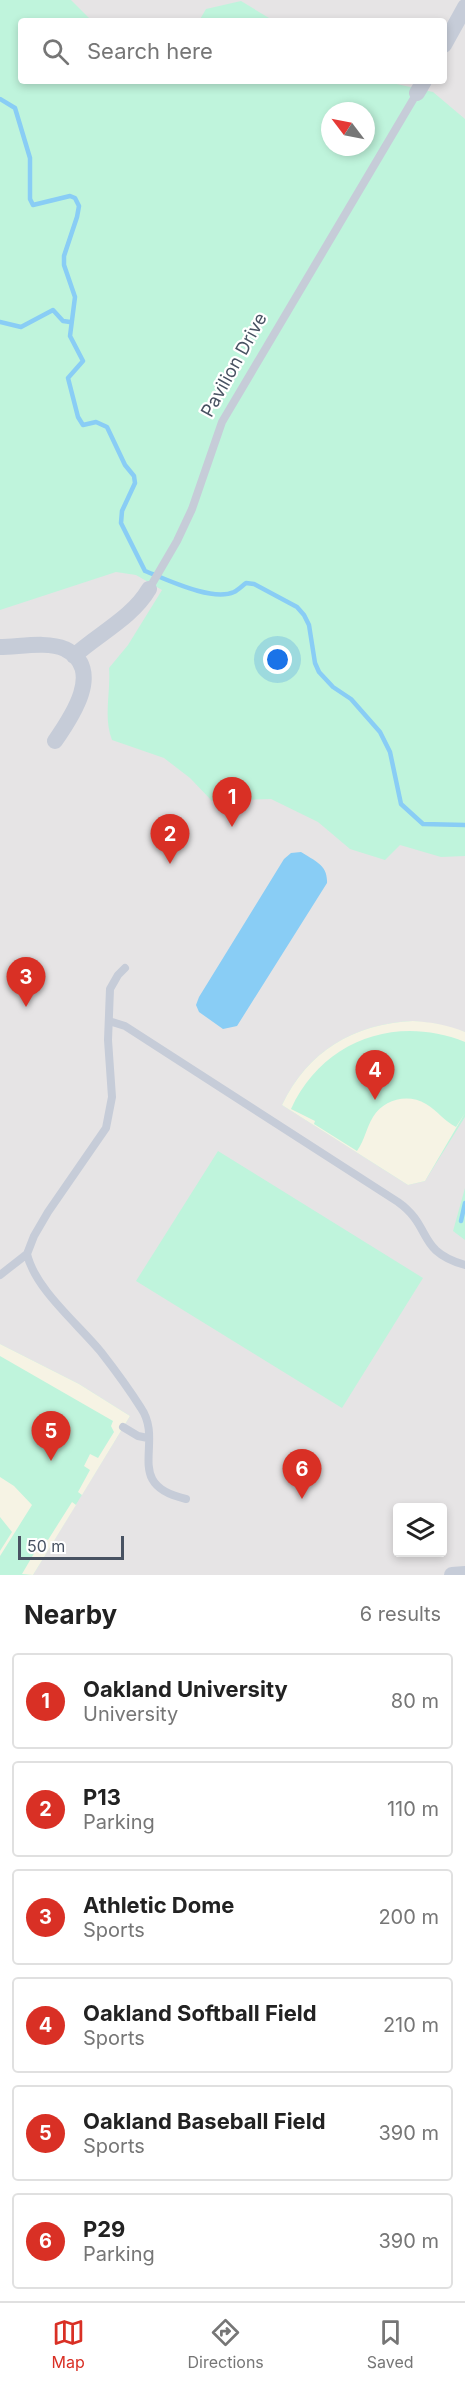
<!DOCTYPE html>
<html lang="en">
<head>
<meta charset="utf-8">
<style>
  :root { --surface:#fff; --page:#f2f2f2; --text:#222; --muted:#767676; --line:#e0e0e0; --accent:#d93025 }
  body { margin:0; font-family:Inter,sans-serif; background:var(--page); color:var(--text) }
  .controls { position:absolute; right:18px; bottom:18px; display:grid; overflow:hidden; border-radius:6px; box-shadow:0 3px 9px #0003 }
  .controls button { width:54px; height:54px; display:grid; place-items:center; padding:0; border:0; border-bottom:2px solid var(--line); background:var(--surface); color:var(--text); font:30px sans-serif }
  .compass { position:absolute; left:321px; top:102px; width:54px; height:54px; border-radius:50%; background:var(--surface); box-shadow:0 3px 9px #0003; rotate:302deg }
  .scale { position:absolute; left:18px; bottom:15px; width:106px; box-sizing:border-box; padding-left:6px; border:3px solid #485262; border-top:0; font-size:16px; line-height:21px; white-space:nowrap; color:#485262; -webkit-text-stroke:4px #fff; paint-order:stroke }
  .you { position:absolute; left:278px; top:660px; width:21px; height:21px; margin:-15px; border:4px solid #fff; border-radius:50%; background:#1a73e8; box-shadow:0 0 0 9px #1a73e833 }
  .badge { display:grid; place-items:center; width:39px; height:39px; border-radius:50%; background:var(--accent); color:#fff; font-size:20px; font-weight:700 }
  .pin { position:absolute; translate:-50% -50px; filter:drop-shadow(0 2px 3px #0008) }
  .pin::after { content:''; position:absolute; top:32px; width:21px; height:18px; background:inherit; clip-path:polygon(0 0,100% 0,50% 100%) }
  .list { margin:0; padding:0; list-style:none }
  h2 { display:flex; justify-content:space-between; align-items:center; height:78px; margin:0; padding:0 24px; font-size:26px }
  h2 small { font-size:20px; font-weight:400; color:var(--muted) }
  .list li { display:grid; grid-template-columns:39px 1fr auto; gap:18px; align-items:center; box-sizing:border-box; height:96px; margin:0 12px 12px; padding:0 12px; border:2px solid var(--line); border-radius:6px }
  .list b { display:block; font-size:22px; white-space:nowrap }
  .list p { margin:0; font-size:20px; white-space:nowrap; color:var(--muted) }
  .list em { font-size:20px; font-style:normal; color:var(--muted) }
  .icon { flex:none; width:33px; height:33px; fill:none; stroke:currentColor; stroke-width:2; stroke-linecap:round; stroke-linejoin:round }
  .map { position:relative; flex:none; width:465px; height:1575px; overflow:hidden }
  .search { position:absolute; background:var(--surface); box-shadow:0 3px 9px #0003; left:18px; right:18px; top:18px; height:66px; display:flex; align-items:center; gap:15px; box-sizing:border-box; padding:0 21px; border-radius:6px; color:var(--muted); font-size:22px }
  .sheet { height:726px; background:var(--surface) }
  nav { display:flex; justify-content:space-around; align-items:center; box-sizing:border-box; height:84px; border-top:2px solid var(--line); background:var(--surface); font-size:16px; color:var(--muted) }
  nav a { display:grid; justify-items:center; gap:3px }
  nav .on { color:var(--accent) }
  .map>svg:first-child { display:block }
  .education { fill:#e6e4e5; fill-rule:evenodd }
  .green { fill:#bff4dc; fill-rule:evenodd }
  .sand { fill:#f6f3e4 }
  .water { fill:#89cdf5 }
  .lines { fill:none; stroke-linecap:round; stroke-linejoin:round }
  .stream { stroke:#89cdf5; stroke-width:4.5 }
  .lane { stroke:#c6ccd8; stroke-width:8 }
  .street { stroke:#c6ccd8; stroke-width:16 }
  .labels { text-anchor:middle; stroke-width:4.5; stroke-linejoin:round; paint-order:stroke }
  .street-label { font-size:18px; fill:#485262; stroke:#fff }
</style>
</head>
<body>
<div class="map">
<svg width="465" height="1575" viewBox="0 0 465 1575">
  <rect width="100%" height="100%" fill="#f5f3f3"/>
  <path class="education" d="M0,0H465V1575H0ZM21,21H444V81H21ZM330,111H366V147H330ZM398,1508H442V1552H398Z"/>
  <path class="green" d="M0,0H71L92,21H21V81H383L433,92L465,119V856L441,857L400,845L385,860L350,849L318,822L271,799L212,801L190,778L164,758L112,740C103,717 111,692 109,668L128,645L162,590L136,575L116,572L0,610ZM330,111H366V147H330Z
    M241,1L274,21H199L206,9Z
    M413,1021L437,1024L465,1032V1117L425,1181L408,1185L282,1105C308,1051 353,1024 413,1021Z
    M218,1151L423,1278L342,1408L136,1281Z
    M465,1188V1240L453,1231Z
    M0,1344L79,1384L130,1416L33,1575H0Z"/>
  <path class="sand" d="M413,1021C431,1022 448,1025 465,1032V1042C395,1014 322,1041 291,1109L315,1121L314,1124L357,1151C365,1140 366,1128 373,1117C384,1099 408,1093 426,1104C438,1111 444,1121 456,1127L465,1113L425,1181L408,1185L282,1105C308,1051 353,1024 413,1021Z
    M0,1344L79,1384L130,1416L82,1495L78,1492L90,1470L84,1466L90,1454L98,1458L114,1432L111,1426L113,1421L0,1356Z
    M0,1477L14,1486L32,1505L0,1556V1551L12,1532L0,1517Z
    M72,1502L76,1505L33,1575L22,1574L43,1538L48,1540Z"/>
  <path class="water" d="M301,852C315,861 328,865 327,883L237,1026L223,1029L199,1012L196,1005L199,997L284,859L291,853Z"/>
  <g class="lines">
    <path class="stream" d="M0,99L15,108L30,158V199L33,205L70,196L75,198L79,206L77,217L64,256V265L75,297L70,336L83,361L68,378L78,417L83,425L96,422L107,427L125,465L134,476L135,483L122,511L121,523L145,571C166,579 212,602 234,592C238,590 242,586 246,583L254,584L297,607L304,615L309,625L315,663L319,672L333,687L351,699L380,732L390,752L401,804L423,824L465,825
      M0,322L21,327L53,310L63,321L70,322
      M461,1221L465,1203"/>
    <path class="lane" d="M149,589L177,541L192,509L222,422L417,93
      M109,1021L125,1026L398,1202C433,1227 416,1251 465,1265
      M27,1254C35,1289 78,1324 101,1352C115,1370 129,1389 141,1408C165,1443 122,1485 186,1499
      M0,1275L27,1254L34,1236L48,1212L106,1128L112,1097L108,1040L110,989L118,975L125,968
      M123,1427L138,1436L148,1438"/>
    <path class="street" d="M444,45L465,7
      M417,93L424,81
      M0,647C19,647 47,641 65,649C105,669 71,718 55,741
      M74,656C98,634 132,618 149,589
      M452,1575L465,1574"/>
  </g>
  <g class="labels">
    <g class="street-label">
      <text transform="translate(234 365) rotate(-61)" y="6">Pavilion Drive</text>
    </g>
  </g>
</svg>
<div class="controls">
<button><svg class="icon" aria-label="layers" viewBox="0 0 24 24"><path d="M12 4l9 5-9 5-9-5zM3 14l9 5 9-5"/></svg></button>
</div>
<svg class="compass" viewBox="-18 -18 36 36"><path d="M0-13l5 13h-10z" fill="#e53935"/><path d="M0 13l5-13h-10z" fill="#767676"/></svg>
<div class="scale">50 m</div>
<div class="you"></div>
<div class="pin badge" style="left:232px;top:827px">1</div>
<div class="pin badge" style="left:170px;top:864px">2</div>
<div class="pin badge" style="left:26px;top:1007px">3</div>
<div class="pin badge" style="left:375px;top:1100px">4</div>
<div class="pin badge" style="left:51px;top:1461px">5</div>
<div class="pin badge" style="left:302px;top:1499px">6</div>
<div class="search"><svg class="icon" aria-label="search" viewBox="0 0 24 24"><circle cx="10" cy="10" r="6"/><path d="M15 15l6 6"/></svg>Search here</div>
</div>
<section class="sheet">
<h2>Nearby<small>6 results</small></h2>
<ul class="list">
<li><span class="badge">1</span><div><b>Oakland University</b><p>University</p></div><em>80 m</em></li>
<li><span class="badge">2</span><div><b>P13</b><p>Parking</p></div><em>110 m</em></li>
<li><span class="badge">3</span><div><b>Athletic Dome</b><p>Sports</p></div><em>200 m</em></li>
<li><span class="badge">4</span><div><b>Oakland Softball Field</b><p>Sports</p></div><em>210 m</em></li>
<li><span class="badge">5</span><div><b>Oakland Baseball Field</b><p>Sports</p></div><em>390 m</em></li>
<li><span class="badge">6</span><div><b>P29</b><p>Parking</p></div><em>390 m</em></li>
</ul>
</section>
<nav>
<a class="on"><svg class="icon" aria-label="map" viewBox="0 0 24 24"><path d="M3 6l6-2 6 2 6-2v14l-6 2-6-2-6 2zM9 4v14M15 6v14"/></svg>Map</a>
<a><svg class="icon" aria-label="directions" viewBox="0 0 24 24"><path d="M12 3l9 9-9 9-9-9zM9 14v-3h6M13 9l2 2-2 2"/></svg>Directions</a>
<a><svg class="icon" aria-label="saved" viewBox="0 0 24 24"><path d="M7 4h10v16l-5-4-5 4z"/></svg>Saved</a>
</nav>
</body>
</html>
